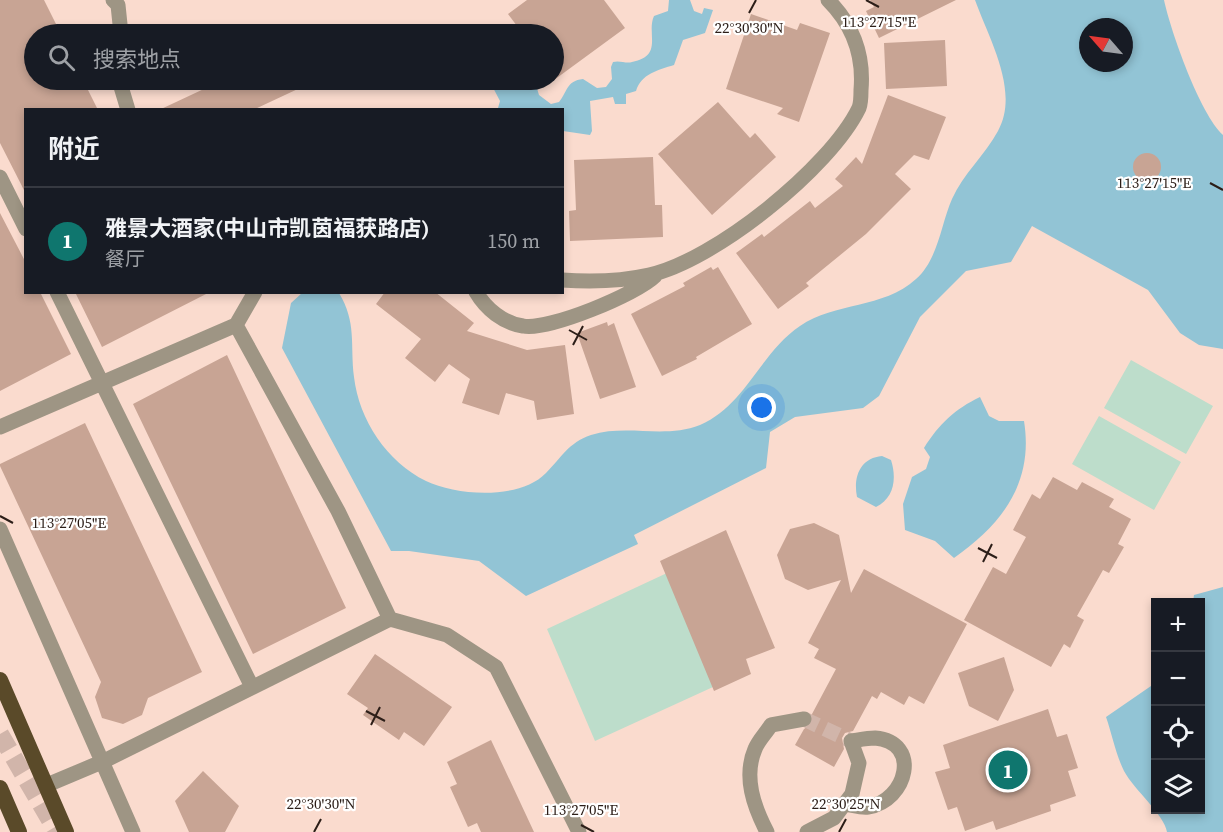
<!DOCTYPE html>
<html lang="zh">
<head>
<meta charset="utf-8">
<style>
  :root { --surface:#171b24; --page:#20242c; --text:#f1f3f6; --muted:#9ea1a6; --line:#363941; --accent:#0f766e }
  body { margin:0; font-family:"Source Serif 4","Noto Sans SC",serif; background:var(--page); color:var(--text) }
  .controls { position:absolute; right:18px; bottom:18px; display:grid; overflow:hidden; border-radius:0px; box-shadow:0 3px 9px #0003 }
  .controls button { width:54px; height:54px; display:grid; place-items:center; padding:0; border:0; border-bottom:2px solid var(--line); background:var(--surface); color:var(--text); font:30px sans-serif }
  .compass { position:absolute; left:1079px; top:18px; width:54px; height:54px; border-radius:50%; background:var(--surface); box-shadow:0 3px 9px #0003; rotate:298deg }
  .you { position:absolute; left:762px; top:408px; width:21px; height:21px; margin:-15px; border:4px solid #fff; border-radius:50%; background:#1a73e8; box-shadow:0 0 0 9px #1a73e833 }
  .badge { display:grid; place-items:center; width:39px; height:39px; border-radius:50%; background:var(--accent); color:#fff; font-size:20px; font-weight:700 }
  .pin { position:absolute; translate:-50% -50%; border:3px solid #fff; box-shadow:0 2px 6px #0006 }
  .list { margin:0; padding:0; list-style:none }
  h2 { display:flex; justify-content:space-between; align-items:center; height:78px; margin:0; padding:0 24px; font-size:26px }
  h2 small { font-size:20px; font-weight:400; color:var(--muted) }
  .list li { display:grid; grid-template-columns:39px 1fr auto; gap:18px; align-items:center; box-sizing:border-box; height:108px; padding:0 24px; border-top:2px solid var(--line) }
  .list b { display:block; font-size:22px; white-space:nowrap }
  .list p { margin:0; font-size:20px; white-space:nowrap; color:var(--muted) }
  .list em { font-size:20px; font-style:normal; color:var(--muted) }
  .icon { flex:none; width:33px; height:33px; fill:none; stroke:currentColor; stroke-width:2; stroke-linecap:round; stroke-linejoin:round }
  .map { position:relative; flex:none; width:1223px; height:832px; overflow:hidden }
  .search { position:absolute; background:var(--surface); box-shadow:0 3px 9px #0003; left:24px; top:24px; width:540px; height:66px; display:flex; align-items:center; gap:15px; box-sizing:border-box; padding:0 21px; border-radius:33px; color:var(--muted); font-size:22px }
  .panel { position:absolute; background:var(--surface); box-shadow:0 3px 9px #0003; left:24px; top:108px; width:540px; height:186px; border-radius:0px }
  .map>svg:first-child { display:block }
  .green { fill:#bdddcb }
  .water { fill:#92c4d5; fill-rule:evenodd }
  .building { fill:#c8a494 }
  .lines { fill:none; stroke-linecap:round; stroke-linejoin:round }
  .minor-tunnel { stroke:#d1b5aa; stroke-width:15; stroke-dasharray:15 8; stroke-linecap:butt }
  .motorway-tunnel { stroke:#d1b5aa; stroke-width:18; stroke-dasharray:18 9; stroke-linecap:butt }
  .minor { stroke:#9e9584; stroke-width:15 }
  .tertiary { stroke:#9e9584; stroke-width:15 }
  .trunk { stroke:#5a4a29; stroke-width:16 }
  .ticks { fill:none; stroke:#2c1e18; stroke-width:2 }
  .ticks-label { font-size:15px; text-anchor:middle; fill:#2c1e18; stroke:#fff; stroke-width:4.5; stroke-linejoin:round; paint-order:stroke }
</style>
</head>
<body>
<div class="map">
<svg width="1223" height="832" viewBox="0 0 1223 832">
  <rect width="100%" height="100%" fill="#fadbce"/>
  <path class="green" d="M1131,360L1213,406L1186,454L1104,408Z
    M1099,416L1181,462L1154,510L1072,464Z
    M667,573L713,687L595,741L547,629Z"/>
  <path class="water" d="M669,0H690L694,11L702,14L704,8L713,10L705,33L683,40L674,65C658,70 641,74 636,91L626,94V104H615L613,97L590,101L592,131L590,135L563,131L562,110L498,108L500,101L489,80H525L535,82L539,95L551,104L559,102C568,91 566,81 583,79L597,88L606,87L612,79L611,67L613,62C620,60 626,64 632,62C664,56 646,33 654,16L668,11Z
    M975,0H1164C1171,32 1200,114 1223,135V349L1199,345L1180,333L1148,290L1032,226L1011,262L966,271L920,317L879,396L863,408L795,417L770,432L766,468L634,535L638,544L526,596L479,561L409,551H391L282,348L291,303L302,293H339C357,323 350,344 354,377C359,420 387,462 426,481C457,496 520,500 546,473C562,457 568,443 591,435C627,424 665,439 700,425C746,405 760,353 800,326C835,302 883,309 916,279C938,260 941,224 952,199C963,174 985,155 998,131C1020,91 989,39 975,0ZM1088,27H1124V63H1088Z
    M980,397L989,416L999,421H1024C1034,483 1002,524 954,558L935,541L905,530L903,504L912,477L926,469L930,457L924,448C939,424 955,409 980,397Z
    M882,456L891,460C897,479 894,498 876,507L857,497C853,477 860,458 882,456Z
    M1223,587V832H1167C1164,814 1135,791 1124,771C1116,755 1112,734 1106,717L1151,686L1155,679L1156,810H1200V602H1193L1194,595Z"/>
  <path class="building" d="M0,0H44L61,34H34V80H83L98,110H26V194L0,143Z
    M527,0H604L625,28L554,80V34H523L508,14Z
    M870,0H956L879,38L866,11L874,7Z
    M751,14L797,30L800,23L830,33L799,122L777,114L783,108L726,89Z
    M945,40L947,86L886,89L884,43Z
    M223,80H317L253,110H159Z
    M888,95L946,117L929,160L914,155L895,174L911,189L866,234L806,283L809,286L778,309L736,253L762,234L764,237L810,201L815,208L843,186L835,179L856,157L862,164Z
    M718,102L750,138L755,133L776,157L712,215L658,154Z
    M1133 167a14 14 0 1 1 28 0a14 14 0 1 1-28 0Z
    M653,157L655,205H662L663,237L570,241L569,211L576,210L574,160Z
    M0,213L26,263V292H40L71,354L0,391Z
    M711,267L713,270L718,267L752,324L696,357L697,359L662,376L631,314L685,286L683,283Z
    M75,292H210L102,347Z
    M385,292H435L474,323L467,331L527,350L565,345L574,414L537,420L534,401L506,393L499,415L462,403L470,379L449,364L435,382L405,358L421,339L376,304Z
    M607,322L608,326L614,323L636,387L600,399L577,333Z
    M227,355L346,608L253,654L133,404Z
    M85,423L202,672L148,698L142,715L123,724L102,718L95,697L101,682L0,466V464Z
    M1053,477L1077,490L1082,482L1114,499L1109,507L1131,519L1118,544L1124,547L1109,573L1103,570L1077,616L1084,620L1070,648L1064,644L1051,667L964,620L993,567L1006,574L1026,537L1013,530L1032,494L1040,499Z
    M814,523L839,535L851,593L864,569L967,624L924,704L909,696L904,705L881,692L877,699L872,696L853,731L845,733L842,738L844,749L834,767L795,745L804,729L813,723L812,714L836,669L814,658L819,649L808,643L841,580L808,590L785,579L777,555L790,529Z
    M726,530L775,648L746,659L751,674L714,691L660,561Z
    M375,654L452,707L424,746L404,732L399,740L363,715L368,708L347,694Z
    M1004,657L1014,690L998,721L969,706L958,673Z
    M1048,709L1057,737L1067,734L1078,768L1068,771L1076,796L1050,805L1051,811L996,830L993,821L965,831L957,807L948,810L935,772L950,768L943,745Z
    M491,740L534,832H481L477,823L468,827L450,787L457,784L447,762Z
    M203,771L239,806L225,832H189L175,801Z"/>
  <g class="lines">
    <path class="minor-tunnel" d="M804,719L851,741"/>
    <path class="motorway-tunnel" d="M0,734L57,832"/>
    <path class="minor" d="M113,0L118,5L121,34
      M119,80L128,110
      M562,280C589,282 622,281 649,275C714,261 830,168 859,108C861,103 861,96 861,90C864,55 853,25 828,0
      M476,292C486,309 503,323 523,326C548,331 637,294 655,276
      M767,832C754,807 743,777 755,749C758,741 766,733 771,725L804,719
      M807,832L834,818L852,794L859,763L851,741C858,740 867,738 875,738C922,742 907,801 868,807C861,808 852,805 844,804"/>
    <path class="tertiary" d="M0,177L26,229
      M57,292L252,687
      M0,427L236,325L255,292
      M0,529L133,832
      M390,619L447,635L496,667L579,832
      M47,785L104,761L390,619L338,511L236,325"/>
    <path class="trunk" d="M0,680L66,832
      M0,788L19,832"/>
  </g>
  <path class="ticks" d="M866,0L879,7M749,13L756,0M1210,183L1223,190M569,330L587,340M573,345L583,326M0,516L13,523M978,548L997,558M983,562L992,544M366,711L385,721M371,725L380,707M581,825L594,832M314,832L321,819M839,832L846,819"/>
  <g class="ticks-label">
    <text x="879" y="27">113°27'15"E</text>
    <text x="749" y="33">22°30'30"N</text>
    <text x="1154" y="188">113°27'15"E</text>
    <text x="69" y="528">113°27'05"E</text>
    <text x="321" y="809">22°30'30"N</text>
    <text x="846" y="809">22°30'25"N</text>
    <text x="581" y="815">113°27'05"E</text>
  </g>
</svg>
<div class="controls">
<button>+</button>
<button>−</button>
<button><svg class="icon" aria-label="locate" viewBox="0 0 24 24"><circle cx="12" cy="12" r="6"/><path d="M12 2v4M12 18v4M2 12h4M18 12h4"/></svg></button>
<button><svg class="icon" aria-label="layers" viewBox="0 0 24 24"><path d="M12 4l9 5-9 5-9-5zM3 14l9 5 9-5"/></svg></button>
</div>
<svg class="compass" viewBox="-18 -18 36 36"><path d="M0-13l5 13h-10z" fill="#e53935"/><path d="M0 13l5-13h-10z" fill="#9ea1a6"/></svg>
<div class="you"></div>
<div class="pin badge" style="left:1008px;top:770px">1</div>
<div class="search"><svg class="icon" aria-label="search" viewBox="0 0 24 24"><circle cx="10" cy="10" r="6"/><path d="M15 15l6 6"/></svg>搜索地点</div>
<section class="panel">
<h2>附近<small></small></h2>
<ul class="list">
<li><span class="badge">1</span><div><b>雅景大酒家(中山市凯茵福获路店)</b><p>餐厅</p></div><em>150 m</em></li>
</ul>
</section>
</div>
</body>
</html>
